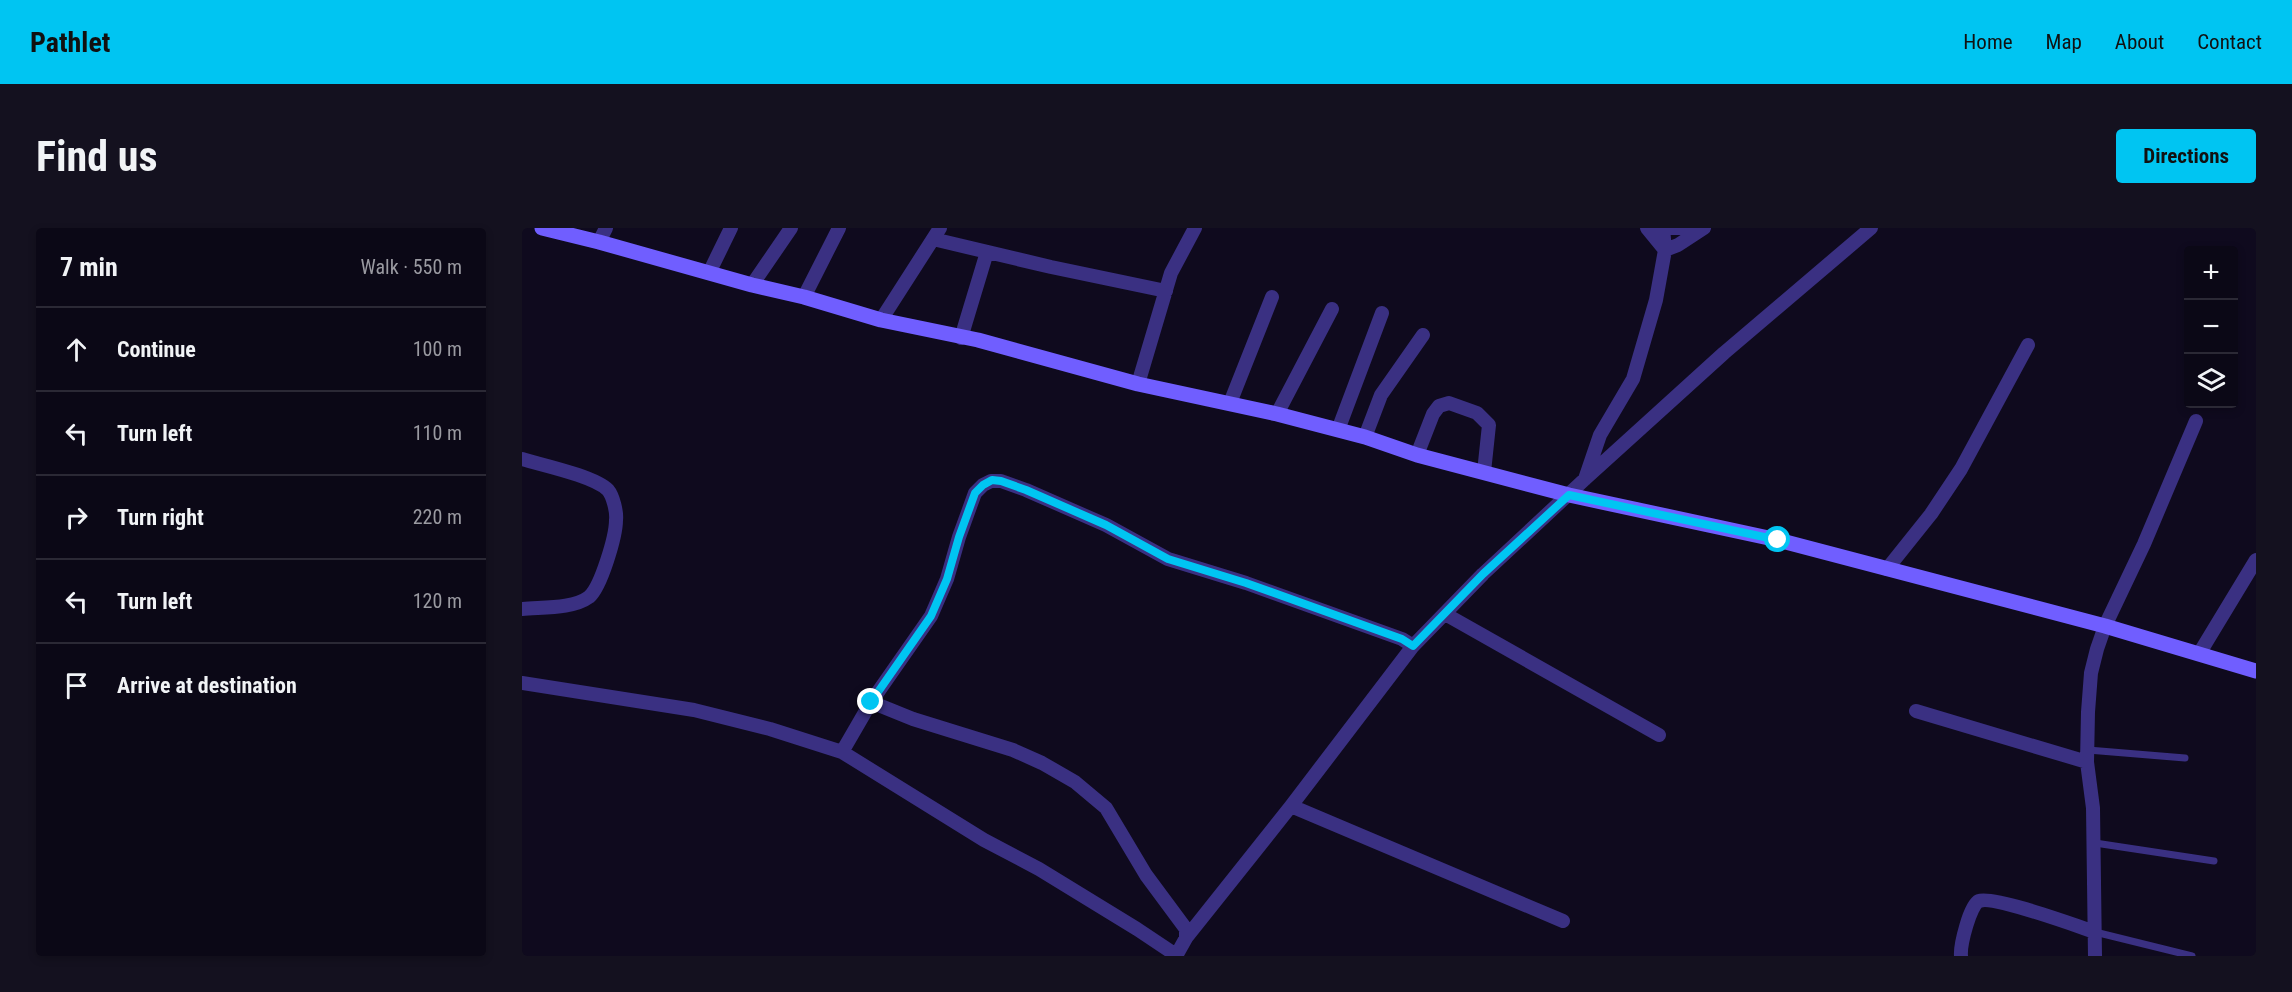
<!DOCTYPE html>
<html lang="en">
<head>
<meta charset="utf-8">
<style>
  :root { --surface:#0b0816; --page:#14111f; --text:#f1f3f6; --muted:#9a9aa1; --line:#2b2935; --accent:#00c5f2 }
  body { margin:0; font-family:"Roboto Condensed",sans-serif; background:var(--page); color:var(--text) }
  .controls { position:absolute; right:18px; top:18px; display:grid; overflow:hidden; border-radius:6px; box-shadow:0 3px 9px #0003 }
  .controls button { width:54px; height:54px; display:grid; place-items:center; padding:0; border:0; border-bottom:2px solid var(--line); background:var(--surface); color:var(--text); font:30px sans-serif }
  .stop { position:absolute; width:18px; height:18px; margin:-14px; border:4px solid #00c5f2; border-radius:50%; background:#fff }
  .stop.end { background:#00c5f2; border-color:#fff; box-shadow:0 2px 6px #0008 }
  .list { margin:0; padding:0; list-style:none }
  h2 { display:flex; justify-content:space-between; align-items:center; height:78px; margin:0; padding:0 24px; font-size:26px }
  h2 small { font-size:20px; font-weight:400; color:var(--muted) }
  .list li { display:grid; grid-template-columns:39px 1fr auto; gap:18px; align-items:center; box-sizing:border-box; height:84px; padding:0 24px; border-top:2px solid var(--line) }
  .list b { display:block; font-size:22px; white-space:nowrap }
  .list em { font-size:20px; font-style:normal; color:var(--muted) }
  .icon { flex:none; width:33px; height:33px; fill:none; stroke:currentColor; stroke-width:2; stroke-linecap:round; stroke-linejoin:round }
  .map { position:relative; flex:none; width:1734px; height:728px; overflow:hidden; border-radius:6px }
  header { display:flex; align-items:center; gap:36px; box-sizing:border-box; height:84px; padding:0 30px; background:var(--accent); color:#111 }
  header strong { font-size:28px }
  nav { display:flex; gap:33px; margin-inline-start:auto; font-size:21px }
  .intro { display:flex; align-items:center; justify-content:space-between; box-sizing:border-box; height:144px; padding:0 36px }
  h1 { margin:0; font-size:42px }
  .button { padding:15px 27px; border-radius:6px; background:var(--accent); color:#111; font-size:21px; font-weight:700 }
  main { display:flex; gap:36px; padding:0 36px }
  aside { flex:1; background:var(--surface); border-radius:6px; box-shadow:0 3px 9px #0003 }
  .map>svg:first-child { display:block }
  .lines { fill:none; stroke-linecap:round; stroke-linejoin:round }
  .lane { stroke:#3a3082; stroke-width:7 }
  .street { stroke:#3a3082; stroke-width:14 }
  .secondary { stroke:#705eff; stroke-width:15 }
  .route { stroke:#00c5f2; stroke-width:8 }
</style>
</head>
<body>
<header>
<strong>Pathlet</strong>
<nav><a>Home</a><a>Map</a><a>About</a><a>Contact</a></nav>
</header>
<div class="intro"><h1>Find us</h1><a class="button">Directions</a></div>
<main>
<aside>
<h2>7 min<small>Walk · 550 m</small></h2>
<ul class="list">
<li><svg class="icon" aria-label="ahead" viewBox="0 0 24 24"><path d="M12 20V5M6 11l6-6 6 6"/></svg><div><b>Continue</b></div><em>100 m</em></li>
<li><svg class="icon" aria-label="left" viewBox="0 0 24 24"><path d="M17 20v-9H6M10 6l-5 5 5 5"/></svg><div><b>Turn left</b></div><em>110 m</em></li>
<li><svg class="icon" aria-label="right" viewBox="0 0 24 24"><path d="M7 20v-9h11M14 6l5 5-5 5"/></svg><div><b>Turn right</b></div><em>220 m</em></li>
<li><svg class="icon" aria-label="left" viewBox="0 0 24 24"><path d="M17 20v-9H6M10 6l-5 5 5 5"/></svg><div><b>Turn left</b></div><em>120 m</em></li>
<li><svg class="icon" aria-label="arrive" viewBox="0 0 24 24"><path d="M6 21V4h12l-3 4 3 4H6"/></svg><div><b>Arrive at destination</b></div></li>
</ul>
</aside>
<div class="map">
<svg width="1734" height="728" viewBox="0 0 1734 728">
  <rect width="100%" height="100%" fill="#0f0a1e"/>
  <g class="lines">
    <path class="lane" d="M1566,522L1663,530
      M1573,615L1692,633
      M1573,704L1670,728"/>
    <path class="street" d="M1141,0L1143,22L1156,17L1182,0
      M1151,0H1174
      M411,11L529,39L644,63
      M77,14L84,0
      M187,45L209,0
      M230,57L269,0
      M282,69L317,0
      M359,92L418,0
      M439,110L465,24
      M616,156L649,45L673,0
      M708,175L750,69
      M755,186L810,81
      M816,202L860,85
      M843,209L859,167L901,107
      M895,227L911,186L917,178L927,175L955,185L967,197L962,244
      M0,231C20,237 72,248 86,262C91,268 95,284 94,292C94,308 79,359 67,369C51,381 20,379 0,381
      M1063,251L1078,207L1111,151L1134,72L1143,22L1125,0
      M1365,341L1409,286L1439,241L1506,117
      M923,386L1137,507
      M1677,426L1734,332
      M0,455L172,482L248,501L320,524L462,612L517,641L615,701L654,727
      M349,474L391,491L491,522L520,535L553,554L584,580L624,647L664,701V710
      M1394,483L1565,534
      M320,524L349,474L409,388L425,351L437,309L453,265L461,257L469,253H479L504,262L584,297L646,331L724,355L880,411L891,418
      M769,578L1041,693
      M654,728L664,710L769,578L891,418L961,346L1063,251L1202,125L1349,0
      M1439,728C1438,717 1448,677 1457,673C1470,667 1555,698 1573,704
      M1573,728L1571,580L1565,534L1566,484L1569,445L1575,421L1583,398L1622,316L1674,193"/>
    <path class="secondary" d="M20,0L77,14L230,57L282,69L359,92L456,112L616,156L755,186L843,209L895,227L1047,267L1256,312L1583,398L1734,443"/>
  </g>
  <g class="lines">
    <path class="route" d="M349,474L409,388L425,351L437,309L453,265L461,257L470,252L479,253L504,262L584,297L646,331L724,355L880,411L891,418L961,346L1047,267L1256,312"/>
  </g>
</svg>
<div class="controls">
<button>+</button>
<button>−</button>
<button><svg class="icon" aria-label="layers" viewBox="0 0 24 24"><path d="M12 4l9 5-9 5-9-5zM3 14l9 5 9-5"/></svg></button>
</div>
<div class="stop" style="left:1256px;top:312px"></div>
<div class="stop end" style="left:349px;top:474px"></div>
</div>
</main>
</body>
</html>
